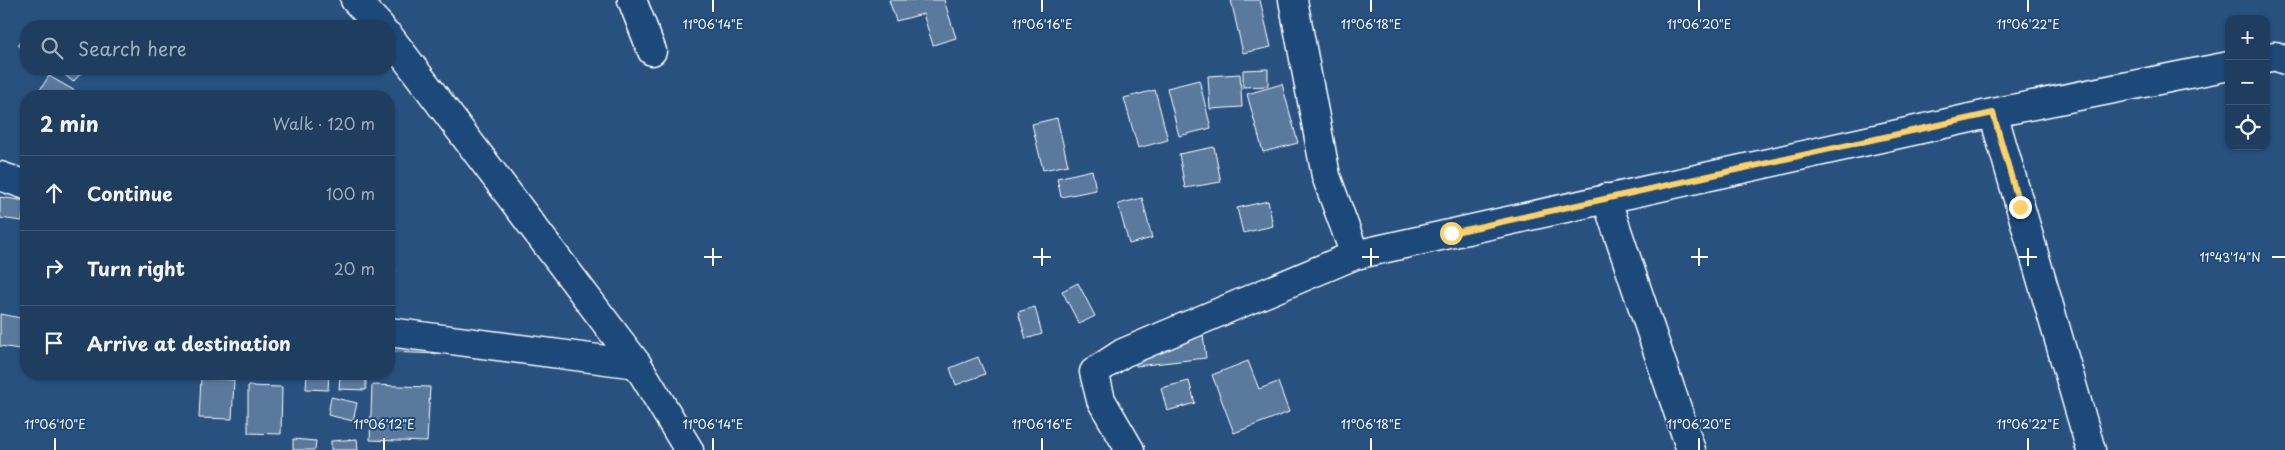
<!DOCTYPE html>
<html lang="en">
<head>
<meta charset="utf-8">
<style>
  :root { --surface:#1e3d5f; --page:#264465; --text:#f1f3f6; --muted:#a1aebd; --line:#3c5674 }
  body { margin:0; font-family:"Playpen Sans",sans-serif; background:var(--page); color:var(--text) }
  .controls { position:absolute; right:15px; top:15px; display:grid; overflow:hidden; border-radius:10px; box-shadow:0 1px 4px #0004 }
  .controls button { width:45px; height:45px; display:grid; place-items:center; padding:0; border:0; border-bottom:1px solid var(--line); background:var(--surface); color:var(--text); font:25px sans-serif }
  .stop { position:absolute; width:15px; height:15px; margin:-11px; border:4px solid #ffd166; border-radius:50%; background:#fff }
  .stop.end { background:#ffd166; border-color:#fff; box-shadow:0 1px 5px #0008 }
  .list { margin:0; padding:0; list-style:none }
  h2 { display:flex; justify-content:space-between; align-items:center; height:65px; margin:0; padding:0 20px; font-size:21px }
  h2 small { font-size:16px; font-weight:400; color:var(--muted) }
  .list li { display:grid; grid-template-columns:32px 1fr auto; gap:15px; align-items:center; box-sizing:border-box; height:75px; padding:0 20px; border-top:1px solid var(--line) }
  .list b { display:block; font-size:19px; white-space:nowrap }
  .list em { font-size:16px; font-style:normal; color:var(--muted) }
  .icon { flex:none; width:28px; height:28px; fill:none; stroke:currentColor; stroke-width:2; stroke-linecap:round; stroke-linejoin:round }
  .map { position:relative; flex:none; width:2285px; height:450px; overflow:hidden }
  .search { position:absolute; background:var(--surface); box-shadow:0 1px 4px #0004; left:20px; top:20px; width:375px; height:55px; display:flex; align-items:center; gap:12px; box-sizing:border-box; padding:0 18px; border-radius:20px; color:var(--muted); font-size:19px }
  .panel { position:absolute; background:var(--surface); box-shadow:0 1px 4px #0004; left:20px; top:90px; width:375px; height:290px; border-radius:20px }
  .map>svg:first-child { display:block }
  .building { fill:#5a7a9d; stroke:#fff }
  .lines { fill:none; stroke-linecap:round; stroke-linejoin:round }
  .minor-casing { stroke:#fff; stroke-width:31 }
  .major-casing { stroke:#fff; stroke-width:31 }
  .minor { stroke:#1f4a7a; stroke-width:28 }
  .major { stroke:#1f4a7a; stroke-width:28 }
  .route { stroke:#ffd166; stroke-width:6 }
  .ticks { fill:none; stroke:#fff; stroke-width:2 }
  .ticks-label { font-size:12px; text-anchor:middle; fill:#fff; stroke:#1f4a7a; stroke-width:4; stroke-linejoin:round; paint-order:stroke }
</style>
</head>
<body>
<div class="map">
<svg width="2285" height="450" viewBox="0 0 2285 450">
  <rect width="100%" height="100%" fill="#28517f"/>
  <filter id="ink" filterUnits="userSpaceOnUse"><feTurbulence type="fractalNoise" baseFrequency=".02" numOctaves="2"/><feDisplacementMap in="SourceGraphic" scale="10" xChannelSelector="R" yChannelSelector="G"/><feConvolveMatrix kernelMatrix="1 2 1 2 8 2 1 2 1" color-interpolation-filters="sRGB"/></filter>
  <g filter="url(#ink)">
    <path class="building" d="M889,0H944L956,38L933,45L923,14L896,21Z
      M1231,0H1260L1271,47L1243,53Z
      M26,34V51L18,45Z
      M58,69H85L73,82Z
      M1268,69V86L1243,87V70Z
      M1240,74L1242,107L1210,109L1208,76Z
      M49,76L84,96H36Z
      M1199,80L1211,128L1179,136L1167,88Z
      M1282,84L1298,143L1263,152L1247,94Z
      M1155,90L1168,140L1138,148L1124,98Z
      M1057,118L1068,165L1043,170L1032,124Z
      M1214,147L1221,182L1185,188L1179,154Z
      M1092,170L1096,190L1061,197L1057,178Z
      M0,197L26,201L22,221L0,218Z
      M1142,198L1152,238L1129,244L1118,204Z
      M1268,201L1273,226L1243,233L1237,208Z
      M389,215L395,271H389Z
      M1078,283L1095,316L1079,324L1062,291Z
      M1035,307L1042,334L1026,339L1018,312Z
      M0,314L26,319V350L0,346Z
      M389,330L438,332V354L389,352Z
      M1203,334L1206,358L1136,366L1133,343Z
      M978,357L985,374L956,385L950,368Z
      M1248,361L1259,389L1278,382L1289,412L1234,433L1212,375Z
      M307,374H329L328,390L306,389Z
      M340,374H366V390L339,389Z
      M201,378L234,380L232,419L199,418Z
      M1189,381L1195,403L1167,411L1161,388Z
      M372,385L430,387L427,442L370,440Z
      M248,386L282,387L281,434L248,433Z
      M331,397L357,403L353,421L328,415Z
      M293,439L316,441L315,450H293Z
      M357,439L358,450H331V441Z"/>
    <g class="lines">
      <defs>
        <path id="minor" d="M632,0L652,51
          M1293,0L1326,176L1355,255
          M2266,58L2275,56L2285,60
          M1993,113L2091,450
          M0,176L26,185
          M1606,198L1691,450
          M389,332L637,364
          M1130,450L1101,400L1094,372L1123,353L1355,255L1993,113L2229,66"/>
        <path id="major" d="M355,0L380,26
          M389,36L637,364L689,450"/>
      </defs>
      <use href="#minor" class="minor-casing"/>
      <use href="#major" class="major-casing"/>
      <use href="#minor" class="minor"/>
      <use href="#major" class="major"/>
    </g>
  </g>
  <g class="lines" filter="url(#ink)">
    <path class="route" d="M1451,233L1993,113L2020,207"/>
  </g>
  <path class="ticks" d="M713,0V12M1042,0V12M1371,0V12M1699,0V12M2028,0V12M713,248V266M1042,248V266M1371,248V266M1699,248V266M2028,248V266M704,257H722M1033,257H1051M1362,257H1379M1691,257H1708M2019,257H2037M2272,257H2285M55,438V450M384,438V450M713,438V450M1042,438V450M1371,438V450M1699,438V450M2028,438V450"/>
  <g class="ticks-label">
    <text x="713" y="29">11°06'14"E</text>
    <text x="1042" y="29">11°06'16"E</text>
    <text x="1371" y="29">11°06'18"E</text>
    <text x="1699" y="29">11°06'20"E</text>
    <text x="2028" y="29">11°06'22"E</text>
    <text x="2230" y="262">11°43'14"N</text>
    <text x="55" y="429">11°06'10"E</text>
    <text x="384" y="429">11°06'12"E</text>
    <text x="713" y="429">11°06'14"E</text>
    <text x="1042" y="429">11°06'16"E</text>
    <text x="1371" y="429">11°06'18"E</text>
    <text x="1699" y="429">11°06'20"E</text>
    <text x="2028" y="429">11°06'22"E</text>
  </g>
</svg>
<div class="controls">
<button>+</button>
<button>−</button>
<button><svg class="icon" aria-label="locate" viewBox="0 0 24 24"><circle cx="12" cy="12" r="6"/><path d="M12 2v4M12 18v4M2 12h4M18 12h4"/></svg></button>
</div>
<div class="stop" style="left:1451px;top:233px"></div>
<div class="stop end" style="left:2020px;top:207px"></div>
<div class="search"><svg class="icon" aria-label="search" viewBox="0 0 24 24"><circle cx="10" cy="10" r="6"/><path d="M15 15l6 6"/></svg>Search here</div>
<section class="panel">
<h2>2 min<small>Walk · 120 m</small></h2>
<ul class="list">
<li><svg class="icon" aria-label="ahead" viewBox="0 0 24 24"><path d="M12 20V5M6 11l6-6 6 6"/></svg><div><b>Continue</b></div><em>100 m</em></li>
<li><svg class="icon" aria-label="right" viewBox="0 0 24 24"><path d="M7 20v-9h11M14 6l5 5-5 5"/></svg><div><b>Turn right</b></div><em>20 m</em></li>
<li><svg class="icon" aria-label="arrive" viewBox="0 0 24 24"><path d="M6 21V4h12l-3 4 3 4H6"/></svg><div><b>Arrive at destination</b></div></li>
</ul>
</section>
</div>
</body>
</html>
